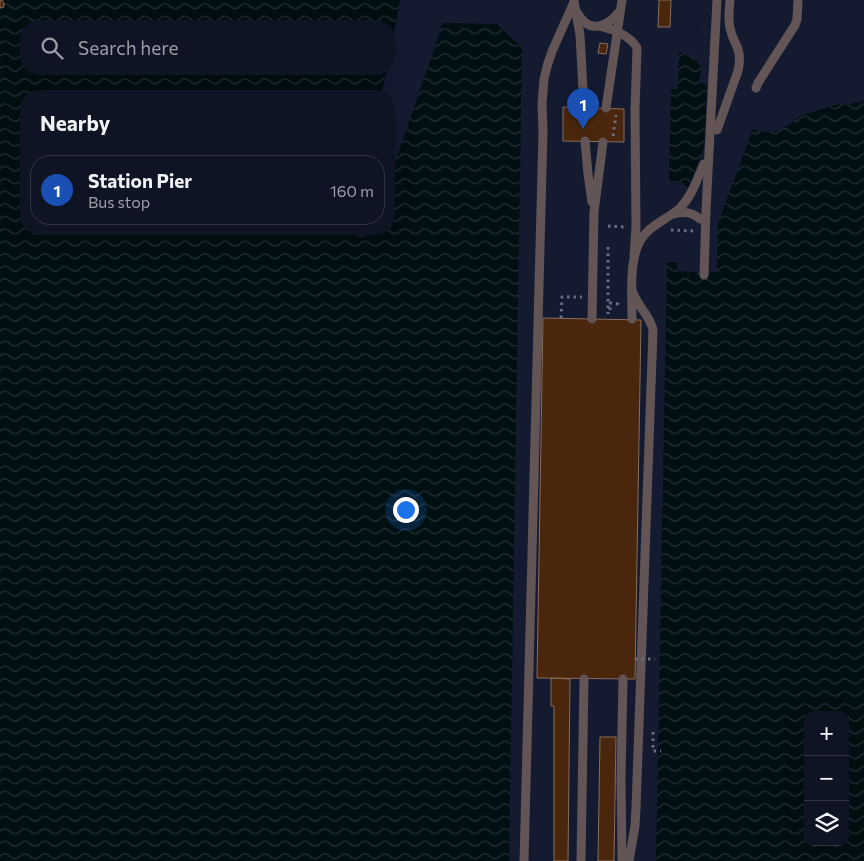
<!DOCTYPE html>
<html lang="en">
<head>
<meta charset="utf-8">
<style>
  :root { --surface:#0f1425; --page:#181d2d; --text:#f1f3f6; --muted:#9b9ea7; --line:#2f3342; --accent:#f890cc }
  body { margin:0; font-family:Commissioner,sans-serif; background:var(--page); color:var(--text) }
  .controls { position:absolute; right:15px; bottom:15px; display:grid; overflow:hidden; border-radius:10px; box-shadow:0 5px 20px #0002 }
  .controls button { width:45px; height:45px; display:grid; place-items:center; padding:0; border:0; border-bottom:1px solid var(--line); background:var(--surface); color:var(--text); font:25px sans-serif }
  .you { position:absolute; left:405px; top:509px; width:18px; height:18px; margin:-12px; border:4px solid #fff; border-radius:50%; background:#1a73e8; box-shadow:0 0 0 8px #1a73e833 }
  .badge { display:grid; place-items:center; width:32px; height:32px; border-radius:50%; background:var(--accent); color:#fff; font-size:16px; font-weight:700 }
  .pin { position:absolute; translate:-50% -41px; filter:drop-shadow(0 1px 2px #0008) }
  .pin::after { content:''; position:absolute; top:26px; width:18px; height:15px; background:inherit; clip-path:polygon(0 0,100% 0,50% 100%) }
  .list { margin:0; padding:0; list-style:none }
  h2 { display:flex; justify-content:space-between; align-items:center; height:65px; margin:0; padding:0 20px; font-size:21px }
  h2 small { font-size:16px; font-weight:400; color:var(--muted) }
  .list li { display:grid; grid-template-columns:32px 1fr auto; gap:15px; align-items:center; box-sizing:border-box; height:70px; margin:0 10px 10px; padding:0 10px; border:1px solid var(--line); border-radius:20px }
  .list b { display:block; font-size:19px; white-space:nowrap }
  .list p { margin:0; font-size:16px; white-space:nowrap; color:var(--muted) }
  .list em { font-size:16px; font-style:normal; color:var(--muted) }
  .icon { flex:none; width:28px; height:28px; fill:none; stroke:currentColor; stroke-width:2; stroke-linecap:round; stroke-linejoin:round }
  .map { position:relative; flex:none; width:864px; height:861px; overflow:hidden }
  .search { position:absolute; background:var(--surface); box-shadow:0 5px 20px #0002; left:20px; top:20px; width:375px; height:55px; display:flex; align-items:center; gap:12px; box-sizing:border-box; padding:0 18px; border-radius:20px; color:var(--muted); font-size:19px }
  .panel { position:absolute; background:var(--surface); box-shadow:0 5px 20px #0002; left:20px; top:90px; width:375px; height:145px; border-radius:20px }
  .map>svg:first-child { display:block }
  .water { fill:url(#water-waves); fill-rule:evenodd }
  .pier { fill:#141b31; fill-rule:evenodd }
  .building { fill:#4a270c; stroke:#896d5b }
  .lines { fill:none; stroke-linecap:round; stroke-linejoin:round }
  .path { stroke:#696f83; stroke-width:3; stroke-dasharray:2.5 4; stroke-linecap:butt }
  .lane { stroke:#635455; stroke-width:9 }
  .path-bridge { stroke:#696f83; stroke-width:3; stroke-dasharray:2.5 4; stroke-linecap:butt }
  .lane-bridge { stroke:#635455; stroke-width:9 }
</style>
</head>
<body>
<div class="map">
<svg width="864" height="861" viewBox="0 0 864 861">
  <defs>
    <pattern id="water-waves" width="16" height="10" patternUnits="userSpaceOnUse" patternTransform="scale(1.25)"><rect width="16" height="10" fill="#000f11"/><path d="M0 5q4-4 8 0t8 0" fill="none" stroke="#243134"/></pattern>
  </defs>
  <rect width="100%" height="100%" fill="#141b31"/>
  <path class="water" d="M0,0H697L698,43H679V52C695,56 705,64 699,81L722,92L734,112L744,123L763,132L787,126L800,116L821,109L838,104L846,105L864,100V861H0ZM26,26H389V69H26ZM26,96H389V229H26ZM808,715H845V842H808Z"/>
  <path class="pier" d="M400,0H697L698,43H679V49L690,52L696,56L703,67L704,72L703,81L705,83L716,86L724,91L736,111L745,121L757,128L769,130L779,128L799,114L837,102H846L864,98L863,101L846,105L838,104L800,116L780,130L769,133L753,129L718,223L717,272H710V275H697V272L677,271V262H667L656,861H509L522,48L497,24L443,23L389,180V96H381L387,69H389V59ZM679,52L689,54L694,57L701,67V72L699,81L707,86L704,148L688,188L680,181H669L671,89H678Z
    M355,229H372L369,235L361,238L354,234Z"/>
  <path class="building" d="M0,0H2L4,3V7L1,8H0Z
    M659,0H671L670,27H658Z
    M600,43L608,44L606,54L598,53Z
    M563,107L624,109V142L563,141Z
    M543,318L641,320L635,679L537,678Z
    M551,678L570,679L568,861H554V706H551Z
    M600,737H616L614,861H598Z"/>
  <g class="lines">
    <path class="path" d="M613,136L616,115
      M608,226L625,227
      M671,230L694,231
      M608,247V314
      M610,310V303L618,304V306
      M561,318L562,297H582
      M653,732V751H661"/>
    <path class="lane" d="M574,1L580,35L584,108
      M577,12C589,35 607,27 620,11
      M600,26C613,29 631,36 637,48L635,110L636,227L634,256
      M756,88L758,83L795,25L797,19L798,0
      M606,108L622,0
      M717,130L738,71C743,47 734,47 730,28C728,19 729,9 730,0
      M585,141L588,174L592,202
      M674,214C684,211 692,212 700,219
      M592,319L594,212L603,142
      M632,319C632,297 629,263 639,243C648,225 667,220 680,208C692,196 697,179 704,164
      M524,861L543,132L542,104L544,79L548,63L553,49L574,2
      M581,861L584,679
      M622,861L621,778L623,679
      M629,861L635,826L636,808L653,330C650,315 636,305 632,290"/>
    <path class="path-bridge" d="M635,659H655"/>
    <path class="lane-bridge" d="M704,275L706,210L717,0"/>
  </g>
</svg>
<div class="controls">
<button>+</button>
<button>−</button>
<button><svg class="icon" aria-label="layers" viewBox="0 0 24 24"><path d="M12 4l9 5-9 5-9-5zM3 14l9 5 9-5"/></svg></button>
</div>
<div class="you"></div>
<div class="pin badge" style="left:583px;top:129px;background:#1a4fb4">1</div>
<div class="search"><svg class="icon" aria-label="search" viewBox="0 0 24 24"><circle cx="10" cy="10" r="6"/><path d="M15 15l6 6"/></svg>Search here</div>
<section class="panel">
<h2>Nearby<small></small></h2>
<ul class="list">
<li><span class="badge" style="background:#1a4fb4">1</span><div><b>Station Pier</b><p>Bus stop</p></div><em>160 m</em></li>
</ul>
</section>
</div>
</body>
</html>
